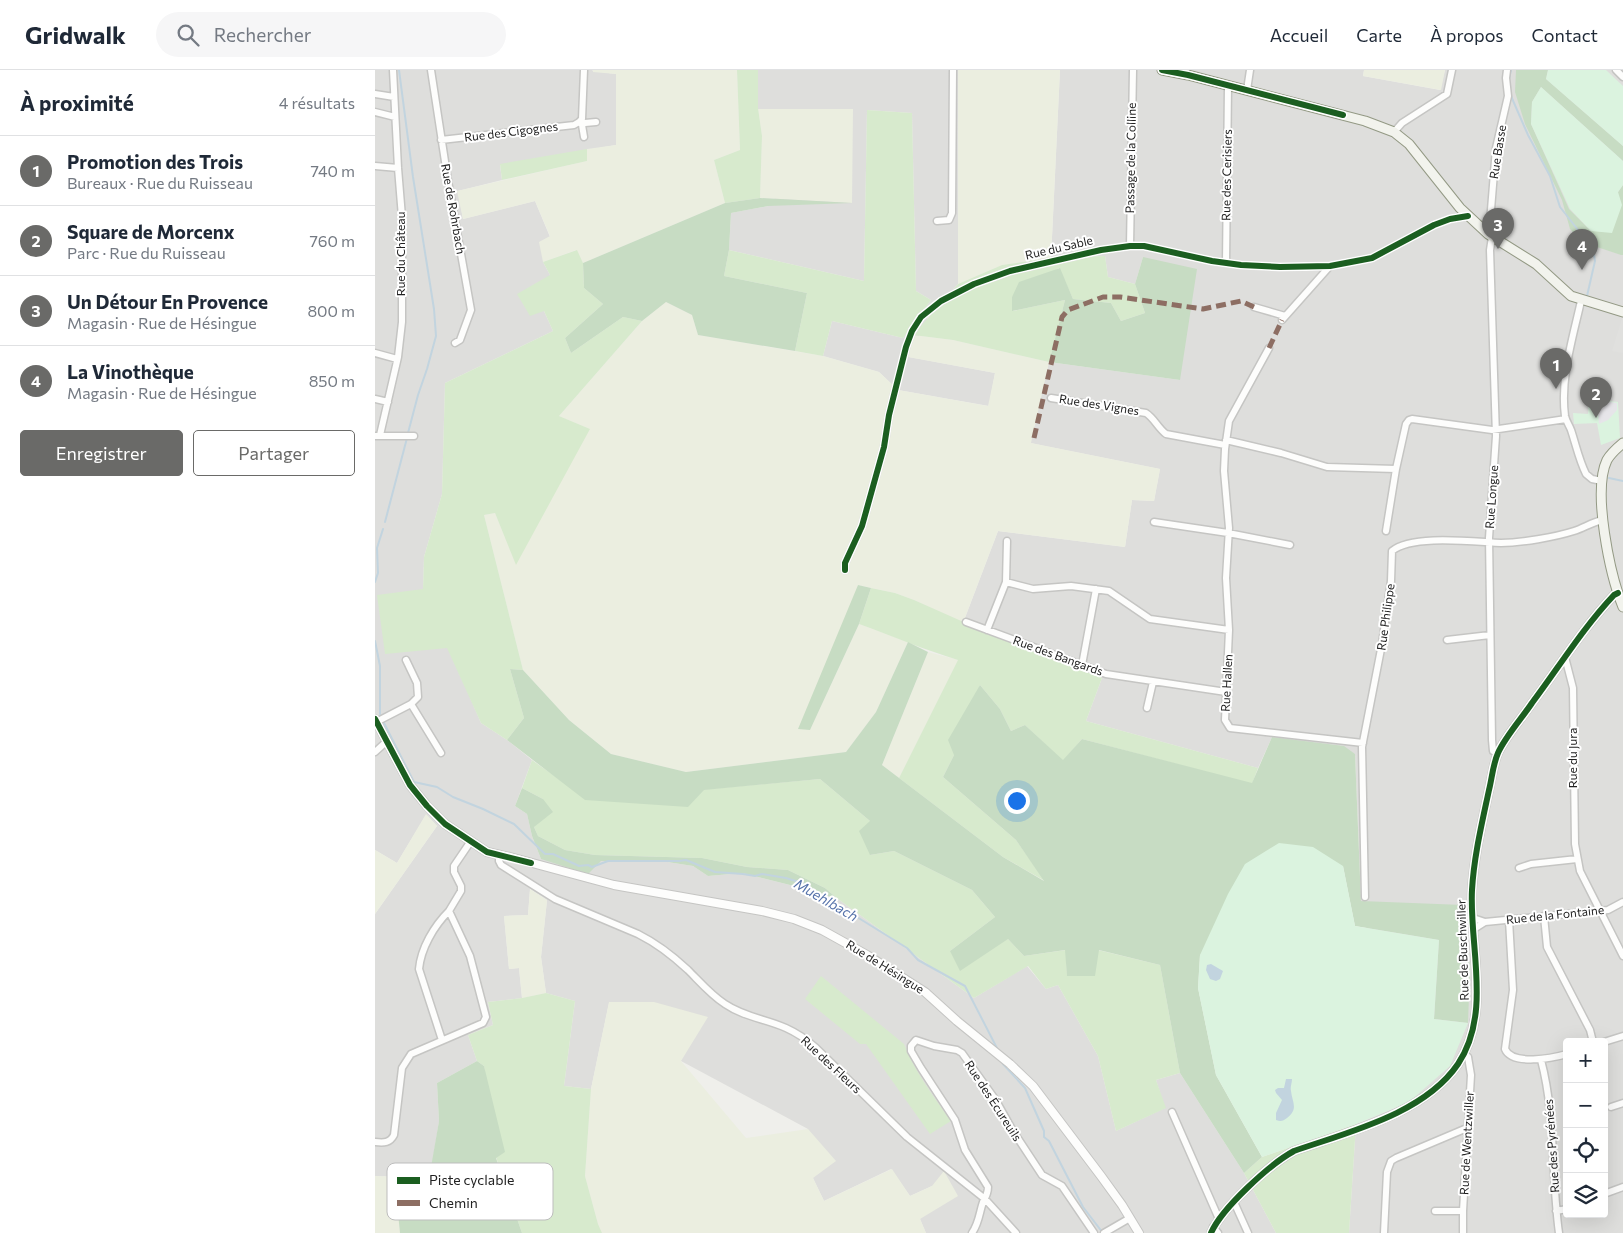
<!DOCTYPE html>
<html lang="fr">
<head>
<meta charset="utf-8">
<style>
  :root { --surface:#fff; --page:#f6f6f7; --text:#1f2937; --muted:#747a83; --line:#e0e1e3; --accent:#6a6a68 }
  body { margin:0; font-family:Commissioner,sans-serif; background:var(--page); color:var(--text) }
  .controls { position:absolute; right:15px; bottom:15px; display:grid; overflow:hidden; border-radius:5px; box-shadow:0 5px 20px #0002 }
  .controls button { width:45px; height:45px; display:grid; place-items:center; padding:0; border:0; border-bottom:1px solid var(--line); background:var(--surface); color:var(--text); font:25px sans-serif }
  .you { position:absolute; left:641px; top:730px; width:18px; height:18px; margin:-12px; border:4px solid #fff; border-radius:50%; background:#1a73e8; box-shadow:0 0 0 8px #1a73e833 }
  .badge { display:grid; place-items:center; width:32px; height:32px; border-radius:50%; background:var(--accent); color:#fff; font-size:16px; font-weight:700 }
  .pin { position:absolute; translate:-50% -41px; filter:drop-shadow(0 1px 2px #0008) }
  .pin::after { content:''; position:absolute; top:26px; width:18px; height:15px; background:inherit; clip-path:polygon(0 0,100% 0,50% 100%) }
  .list { margin:0; padding:0; list-style:none }
  h2 { display:flex; justify-content:space-between; align-items:center; height:65px; margin:0; padding:0 20px; font-size:21px }
  h2 small { font-size:16px; font-weight:400; color:var(--muted) }
  .list li { display:grid; grid-template-columns:32px 1fr auto; gap:15px; align-items:center; box-sizing:border-box; height:70px; padding:0 20px; border-top:1px solid var(--line) }
  .list b { display:block; font-size:19px; white-space:nowrap }
  .list p { margin:0; font-size:16px; white-space:nowrap; color:var(--muted) }
  .list em { font-size:16px; font-style:normal; color:var(--muted) }
  .actions { display:flex; gap:10px; padding:15px 20px }
  .actions a { flex:1; padding:11px 0; border:1px solid var(--accent); border-radius:5px; text-align:center; font-size:18px; color:var(--accent) }
  .actions .main { background:var(--accent); color:#fff }
  .icon { flex:none; width:28px; height:28px; fill:none; stroke:currentColor; stroke-width:2; stroke-linecap:round; stroke-linejoin:round }
  .map { position:relative; flex:none; width:1248px; height:1163px; overflow:hidden }
  header { display:flex; align-items:center; gap:30px; box-sizing:border-box; height:70px; padding:0 25px; background:var(--surface); border-bottom:1px solid var(--line) }
  header strong { font-size:24px }
  nav { display:flex; gap:28px; margin-inline-start:auto; font-size:18px }
  .search { width:350px; height:45px; background:var(--page); display:flex; align-items:center; gap:12px; box-sizing:border-box; padding:0 18px; border-radius:28px; color:var(--muted); font-size:19px }
  main { display:flex }
  aside { flex:1; background:var(--surface) }
  .map>svg:first-child { display:block }
  .residential { fill:#dededc; fill-rule:evenodd }
  .farmland { fill:#ebeee0 }
  .grass { fill:#d7eacd }
  .forest { fill:#c7dcc3 }
  .park { fill:#dbf3df }
  .parking { fill:#e0e0de }
  .plaza { fill:#e6e5e9 }
  .water { fill:#c2d4df }
  .lines { fill:none; stroke-linecap:round; stroke-linejoin:round }
  .stream { stroke:#c2d4df; stroke-width:2 }
  .minor-casing { stroke:#c5c5c3; stroke-width:9 }
  .tertiary-casing { stroke:#c5c5c3; stroke-width:10 }
  .secondary-casing { stroke:#939984; stroke-width:11 }
  .minor { stroke:#fdfdfc; stroke-width:6 }
  .tertiary { stroke:#fdfdfc; stroke-width:8 }
  .secondary { stroke:#f2f3ed; stroke-width:9 }
  .quiet { stroke:#8d6e63; stroke-width:5; stroke-dasharray:10 5; stroke-linecap:butt }
  .cycleway-casing { stroke:#fff; stroke-width:9 }
  .cycleway { stroke:#1b5e20; stroke-width:6 }
  .labels { text-anchor:middle; stroke-width:4; stroke-linejoin:round; paint-order:stroke }
  .street-label { font-size:12px; fill:#222; stroke:#fff }
  .water-label { font-size:14px; font-style:italic; fill:#5572aa; stroke:#fff }
  .key { fill:#fff; stroke:#bdbdbd; stroke-width:1 }
  .key-label { font-size:14px; fill:#222 }
</style>
</head>
<body>
<header>
<strong>Gridwalk</strong>
<div class="search"><svg class="icon" aria-label="search" viewBox="0 0 24 24"><circle cx="10" cy="10" r="6"/><path d="M15 15l6 6"/></svg>Rechercher</div>
<nav><a>Accueil</a><a>Carte</a><a>À propos</a><a>Contact</a></nav>
</header>
<main>
<aside>
<h2>À proximité<small>4 résultats</small></h2>
<ul class="list">
<li><span class="badge">1</span><div><b>Promotion des Trois</b><p>Bureaux · Rue du Ruisseau</p></div><em>740 m</em></li>
<li><span class="badge">2</span><div><b>Square de Morcenx</b><p>Parc · Rue du Ruisseau</p></div><em>760 m</em></li>
<li><span class="badge">3</span><div><b>Un Détour En Provence</b><p>Magasin · Rue de Hésingue</p></div><em>800 m</em></li>
<li><span class="badge">4</span><div><b>La Vinothèque</b><p>Magasin · Rue de Hésingue</p></div><em>850 m</em></li>
</ul>
<div class="actions"><a class="main">Enregistrer</a><a>Partager</a></div>
</aside>
<div class="map">
<svg width="1248" height="1163" viewBox="0 0 1248 1163">
  <rect width="100%" height="100%" fill="#efefeb"/>
  <path class="residential" d="M0,0H217L218,1L241,4V75L125,95L127,110L83,121L88,149L160,131L175,167L168,192L175,205L169,241L178,261L70,313L67,424L49,487L48,519L106,653L132,670L157,690L140,736L152,744L157,766L166,789L286,791L318,796L333,806L367,803L419,816L463,829L599,928L652,896L671,919L683,915L723,986L741,1061L790,1038L781,1010L805,1003L869,1103L901,1163H551L545,1149L557,1116L535,1126L516,1099L449,1131L438,1108L433,1059L306,991L234,933L216,1019L189,1016L200,931L171,923L166,887L172,830L155,819L153,845L129,846L134,899L144,898L147,928L113,932L118,955L93,965L102,991L62,1013L64,1051L55,1108L0,1106V844L62,756L51,745L22,793L0,780Z
    M383,0H583V214L553,247L534,287L620,303L614,336L523,320L504,302L448,286L457,251L528,268L556,230L541,221L537,43L492,40L489,211L354,180L356,143L393,136L478,39H383Z
    M685,0H989L988,6L1065,20L1070,0H1248V1163H974L981,1054L1034,1032L986,831L980,684L897,667L883,698L711,651L727,608L629,570L588,553L623,461L750,477L757,430L779,431L785,399L655,373L674,292L805,310L768,187L760,214L733,207L730,186L676,188ZM1192,972H1229V1144H1192Z"/>
  <path class="farmland" d="M218,0H362L365,80L339,90L350,133L208,193L201,180L168,192L164,172L175,166L160,131L88,149L82,121L212,91V79L241,75V4L218,2Z
    M583,0H685L676,188L627,195L583,214Z
    M989,0H1070L1066,20L988,6Z
    M383,39H478L477,133L385,128L387,66Z
    M291,232L317,245L323,265L448,286L504,302L523,320L613,336L620,303L533,287L538,265L578,270L674,292L656,373L785,399L779,431L757,430L750,477L623,461L588,553L539,530L520,523L483,515L435,660L484,554L533,572L501,642L471,682L311,702L236,684L194,650L148,600L109,445L120,443L141,494L214,359L184,346L267,251Z
    M553,582L584,590L524,708L507,695Z
    M51,744L62,756L0,844V780L22,793Z
    M155,819L172,830L166,887L171,923L147,928L144,898L134,899L129,846L153,845Z
    M234,932H279L333,947L306,991L371,1068L433,1059L461,1091L438,1108L449,1131L517,1099L535,1126L557,1116L569,1101L583,1126L545,1149L551,1163H227L223,1154L210,1106L216,1019Z
    M0,1106L55,1108L51,1127L23,1143L25,1163H0Z"/>
  <path class="grass" d="M362,0H383V38L387,66L385,128L350,133L339,90L365,80Z
    M492,40L537,43L541,221L556,230L528,268L457,251L448,286L420,281L432,223L349,206L354,180L489,211Z
    M212,79V91L127,110L125,94Z
    M202,180L208,193L209,218L228,234L190,268L196,283L248,247L267,251L184,346L215,359L141,495L120,443L109,445L148,600L135,599L149,648L132,670L106,653L72,578L10,584L2,525L48,519L49,487L67,424L70,313L178,261L169,241L155,246L142,224L175,205L168,192Z
    M730,186L733,207L760,214L770,243L746,251L736,233L698,229L684,198L637,227L638,241L690,230L674,292L578,270L538,265L583,214L627,195L676,188Z
    M496,518L520,523L539,530L629,570L727,608L711,651L883,698L877,714L707,669L688,691L650,655L636,661L625,639L605,615L579,685L568,707L641,770L670,811L628,787L524,708L583,590C550,580 517,566 484,554Z
    M157,690L213,730L445,709L495,751V785L519,781L597,820L620,847L575,881L633,869L649,886L691,880L692,906L723,880L785,895L805,1003L781,1010L791,1038L741,1061L723,986L683,915L671,919L653,896L599,928L463,829L450,818L413,800L372,797L327,788L220,785L190,780L163,766L159,757L168,729L147,718Z
    M446,906L529,974C540,1002 559,1027 576,1051L555,1064L491,974H485L430,929Z
    M171,923L200,931L189,1016L216,1019L210,1106L223,1154L227,1163H147L121,1087L109,996L102,991L93,965L118,955L113,932L147,928Z
    M981,1054L974,1163H901L869,1103L887,1087Z"/>
  <path class="forest" d="M1141,0H1173L1171,9L1248,76V91L1166,17L1157,32L1156,54L1194,139L1216,161L1248,115V185H1246L1207,172L1195,159L1187,130L1150,54L1140,22Z
    M385,128L477,133L393,136L356,143L354,180L349,206L432,223L420,281L323,265L317,245L291,232L267,251L248,247L196,283L190,268L228,234L209,218L208,193L350,133Z
    M768,187L822,199L805,310L674,292L690,230L637,241V227L644,212L685,198L698,229L736,233L746,251L770,243L760,214Z
    M483,515L496,518L484,554L435,660L423,659Z
    M533,572L553,582L507,695L628,787L669,811L641,770L568,707L579,685L573,670L605,615L625,639L636,661L650,655L688,690L707,669L877,713L897,667L969,676L980,684L986,831L1088,835L1095,899L1093,953L1059,949L1064,870L980,856L968,796L825,885L823,918L841,1005L887,1087L869,1103L805,1003L785,895L724,880L720,906H692L690,880L649,886L633,869L585,901L575,881L620,847L597,820L519,781L495,785L484,761L495,751L445,709L329,720L313,737L210,730L132,670L149,648L135,599L148,600L194,650L236,684L311,702L471,682L501,642Z
    M147,718L168,729L178,742L159,757L163,766L190,780L220,785L327,788L372,797L413,800L450,818L463,829L419,816L367,803L333,806L318,796L286,791H226L213,804L166,789L157,766L152,744L140,736Z
    M102,991L109,996L130,1082L121,1088L147,1163H25L23,1143L51,1126L64,1051L62,1013Z"/>
  <path class="park" d="M1173,0H1231L1248,16V76L1171,9Z
    M1166,17L1248,91V115L1243,122L1247,135L1237,163L1216,161L1195,139L1156,54L1157,32Z
    M1214,329L1243,332L1245,368L1226,375L1222,353L1199,354L1198,343L1213,344Z
    M904,773L938,777L968,796L980,856L1064,870L1059,949L1093,953L1075,996L1034,1032L981,1054L887,1087L841,1005L823,918L825,885L853,824L870,794Z"/>
  <path class="parking" d="M1247,248H1248V283L1237,281Z"/>
  <path class="plaza" d="M1222,330L1242,333V340L1233,350L1224,354L1223,343H1220L1216,337L1218,332Z"/>
  <path class="water" d="M836,894L848,901L845,909L841,911L835,909L831,900L832,895Z
    M911,1009H917C917,1013 915,1017 916,1021C917,1032 924,1039 912,1048C908,1051 906,1052 901,1050V1043L907,1030L901,1023L900,1020L903,1018H909Z"/>
  <g class="lines">
    <path class="stream" d="M24,0L38,107L59,239L61,266L52,299L43,325L33,363
      M1134,9L1136,0
      M1136,21V26L1153,65L1175,106L1185,137L1218,179L1220,191L1212,226
      M1234,408L1248,411
      M10,452L32,368
      M0,512L3,503L2,478L8,459
      M0,571L5,596V644
      M9,653L39,712L62,717L78,727L108,739L139,754L170,784H178L204,796L213,795L217,797L233,791H304L311,790L340,802L368,804L380,806L387,804L411,808L427,813L532,878L543,890L590,916L624,982
      M627,991L628,994L650,1018L669,1061V1067L674,1071L708,1137L728,1163"/>
    <defs>
      <path id="minor" d="M56,0L73,111L96,240L85,270L80,273
        M1241,0L1248,7
        M872,20L875,0
        M0,24L19,27
        M0,42L20,47
        M204,52L207,55L209,67
        M207,55L210,53L221,52
        M1019,62L1027,53L1072,24L1077,0
        M66,70L199,55L204,52L207,49L209,0
        M0,96L23,98
        M562,151L574,150L577,143L578,0
        M1113,164L1115,152L1121,78L1133,26L1131,8L1132,0
        M1117,167L1115,180L1121,366L1114,468L1117,670L1118,681L1123,683
        M755,176L758,0
        M851,193L853,16
        M1206,231C1198,267 1185,308 1190,346C1191,351 1194,355 1196,360C1201,375 1204,390 1211,404L1217,409L1227,411
        M879,237L910,246
        M907,250L955,196
        M894,278L854,351L850,379L849,401L854,458L851,508L854,560L850,650L855,658L988,673
        M0,283L22,289
        M676,328L771,343C779,348 783,358 791,364L850,375
        M0,329L13,332
        M5,365L23,287L27,252V147L23,98L18,0
        M0,366H39
        M851,370L906,383L952,397L1021,399
        M779,452L853,463L915,475
        M1011,461L1021,399L1031,354L1034,350L1037,349L1117,360L1191,349
        M470,500V493L487,456L509,377L514,345L531,277L537,261L546,247L566,231L599,214L635,201L726,180L755,176H769L837,191L866,195L905,197L955,196L997,188L1059,155L1075,149L1093,146
        M631,512L658,519L696,516L734,521L775,549L854,560
        M591,552L731,604L851,622
        M612,560L631,512L632,471
        M1072,570L1115,565
        M1190,587L1198,618L1200,774L1205,801L1248,886
        M707,595L721,519
        M36,634L66,683
        M772,638L778,612
        M1,652L36,634L43,627L42,613L31,590
        M0,682L11,672
        M124,785V791L126,795L180,829L263,864C281,873 298,886 313,900C325,912 336,925 350,934C369,947 391,949 411,958C422,963 431,969 440,977L532,1067L610,1129L641,1163
        M1144,798L1156,794L1202,789
        M990,827L987,677L1007,574L1016,511L1017,481C1037,464 1100,472 1126,473C1146,473 1180,467 1199,461C1209,458 1217,452 1228,450
        M1169,846L1172,877L1215,960L1218,972
        M1098,848L1110,852L1099,859
        M1134,850L1138,920L1130,979C1137,996 1178,988 1192,984
        M1110,852L1233,840L1248,832
        M67,970L44,899C46,878 59,856 74,841
        M1229,972L1248,966
        M1166,990C1181,1046 1176,1106 1184,1163
        M1236,1037L1248,1033
        M797,1042L844,1149
        M0,1072C9,1073 15,1073 19,1065L27,998L36,984L108,953L111,947L95,886L74,841L86,821V816L79,802V796L96,771
        M1229,1124L1248,1117
        M859,1132L873,1163
        M1060,1141H1088
        M1181,1141L1192,1139
        M838,1157L843,1163
        M597,1163C604,1153 604,1144 608,1132C611,1127 613,1123 613,1117L590,1080L580,1050L546,998L536,981V976L541,970L559,976L582,980L587,983L620,1029L638,1061L667,1105L687,1116L719,1163
        M729,1163L755,1148
        M1009,1163L1012,1102L1016,1091L1021,1088L1092,1058
        M1088,1163V1141L1096,1005L1093,987L1089,984"/>
      <path id="tertiary" d="M0,649L35,715L52,736L70,754L112,782L135,787L239,815L387,841L419,849L447,860L492,885L550,922L582,951L635,994L658,1016L726,1106L747,1135L764,1163
        M836,1163C847,1138 895,1094 919,1081C973,1062 1049,1044 1083,994C1117,943 1094,876 1097,820C1099,786 1107,753 1114,720C1117,708 1118,694 1123,683C1130,667 1147,648 1157,633C1184,597 1208,558 1239,525L1243,523"/>
      <path id="secondary" d="M787,0L813,5L990,51L1019,62L1034,74L1085,138L1113,164L1161,194L1196,226L1248,242
        M1248,373C1242,378 1236,383 1232,390C1217,421 1235,505 1248,537"/>
    </defs>
    <use href="#minor" class="minor-casing"/>
    <use href="#tertiary" class="tertiary-casing"/>
    <use href="#secondary" class="secondary-casing"/>
    <use href="#minor" class="minor"/>
    <use href="#tertiary" class="tertiary"/>
    <use href="#secondary" class="secondary"/>
    <path class="quiet" d="M894,278L907,250
      M659,368L687,247L693,240L728,227H745L828,239L866,231L879,237"/>
    <defs>
      <path id="cycleway" d="M787,0L813,5L968,45
        M470,500V493L487,456L509,377L514,345L531,277L537,261L546,247L566,231L599,214L635,201L726,180L755,176H769L837,191L866,195L905,197L955,196L997,188L1059,155L1075,149L1093,146
        M0,649L35,715L52,736L70,754L112,782L156,793
        M836,1163C847,1138 895,1094 919,1081C973,1062 1049,1044 1083,994C1117,943 1094,876 1097,820C1099,786 1107,753 1114,720C1117,708 1118,694 1123,683C1130,667 1147,648 1157,633C1184,597 1208,558 1239,525L1243,523"/>
    </defs>
    <use href="#cycleway" class="cycleway-casing"/>
    <use href="#cycleway" class="cycleway"/>
  </g>
  <g class="labels">
    <g class="street-label">
      <text transform="translate(136 62) rotate(-7)" y="4">Rue des Cigognes</text>
      <text transform="translate(1123 82) rotate(-81)" y="4">Rue Basse</text>
      <text transform="translate(756 88) rotate(-89)" y="4">Passage de la Colline</text>
      <text transform="translate(852 105) rotate(-89)" y="4">Rue des Cerisiers</text>
      <text transform="translate(78 139) rotate(80)" y="4">Rue de Rohrbach</text>
      <text transform="translate(684 178) rotate(-13)" y="4">Rue du Sable</text>
      <text transform="translate(26 184) rotate(-90)" y="4">Rue du Château</text>
      <text transform="translate(724 335) rotate(9)" y="4">Rue des Vignes</text>
      <text transform="translate(1117 427) rotate(-86)" y="4">Rue Longue</text>
      <text transform="translate(1011 547) rotate(-82)" y="4">Rue Philippe</text>
      <text transform="translate(683 586) rotate(20)" y="4">Rue des Bangards</text>
      <text transform="translate(852 613) rotate(-87)" y="4">Rue Hallen</text>
      <text transform="translate(1198 688) rotate(-90)" y="4">Rue du Jura</text>
      <text transform="translate(1180 845) rotate(-6)" y="4">Rue de la Fontaine</text>
      <text transform="translate(1088 880) rotate(-92)" y="4">Rue de Buschwiller</text>
      <text transform="translate(510 897) rotate(32)" y="4">Rue de Hésingue</text>
      <text transform="translate(456 995) rotate(43)" y="4">Rue des Fleurs</text>
      <text transform="translate(618 1031) rotate(57)" y="4">Rue des Écureuils</text>
      <text transform="translate(1092 1073) rotate(-87)" y="4">Rue de Wentzwiller</text>
      <text transform="translate(1177 1076) rotate(-94)" y="4">Rue des Pyrénées</text>
    </g>
    <g class="water-label">
      <text transform="translate(451 830) rotate(30)" y="5">Muehlbach</text>
    </g>
  </g>
  <rect x="12" y="1093" width="166" height="57" rx="8" class="key"/>
  <rect x="22" y="1107" width="23" height="7" fill="#1b5e20"/>
  <rect x="22" y="1130" width="23" height="6" fill="#8d6e63"/>
  <g class="key-label">
    <text x="54" y="1115">Piste cyclable</text>
    <text x="54" y="1138">Chemin</text>
  </g>
</svg>
<div class="controls">
<button>+</button>
<button>−</button>
<button><svg class="icon" aria-label="locate" viewBox="0 0 24 24"><circle cx="12" cy="12" r="6"/><path d="M12 2v4M12 18v4M2 12h4M18 12h4"/></svg></button>
<button><svg class="icon" aria-label="layers" viewBox="0 0 24 24"><path d="M12 4l9 5-9 5-9-5zM3 14l9 5 9-5"/></svg></button>
</div>
<div class="you"></div>
<div class="pin badge" style="left:1181px;top:319px">1</div>
<div class="pin badge" style="left:1221px;top:348px">2</div>
<div class="pin badge" style="left:1123px;top:179px">3</div>
<div class="pin badge" style="left:1207px;top:200px">4</div>
</div>
</main>
</body>
</html>
